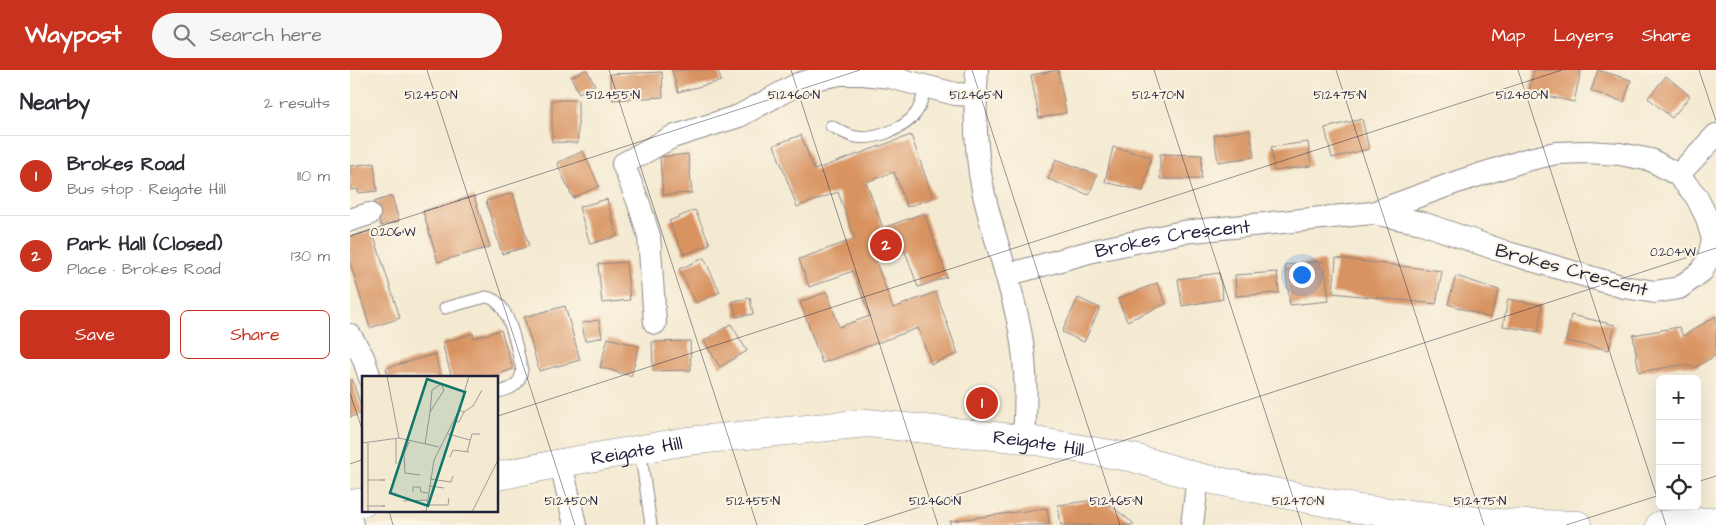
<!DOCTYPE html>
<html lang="en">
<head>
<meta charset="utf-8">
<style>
  :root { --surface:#fff; --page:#f7f7f7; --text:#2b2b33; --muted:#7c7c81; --line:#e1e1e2; --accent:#c8321e }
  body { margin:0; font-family:"Architects Daughter",sans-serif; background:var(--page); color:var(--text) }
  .controls { position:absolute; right:15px; bottom:15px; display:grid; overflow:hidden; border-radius:8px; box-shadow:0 5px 20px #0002 }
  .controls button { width:45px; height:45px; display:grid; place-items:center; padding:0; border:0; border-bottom:1px solid var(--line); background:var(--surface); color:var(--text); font:25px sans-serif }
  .you { position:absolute; left:951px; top:204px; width:18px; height:18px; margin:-12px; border:4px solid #fff; border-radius:50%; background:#1a73e8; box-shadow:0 0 0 8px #1a73e833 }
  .badge { display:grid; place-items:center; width:32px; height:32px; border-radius:50%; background:var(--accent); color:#fff; font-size:16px; font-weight:700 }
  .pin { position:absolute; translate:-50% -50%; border:2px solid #fff; box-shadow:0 1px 5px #0006 }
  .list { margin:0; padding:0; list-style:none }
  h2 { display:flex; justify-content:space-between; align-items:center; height:65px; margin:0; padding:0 20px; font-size:21px }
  h2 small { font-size:16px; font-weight:400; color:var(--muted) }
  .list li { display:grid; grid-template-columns:32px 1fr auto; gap:15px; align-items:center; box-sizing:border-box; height:80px; padding:0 20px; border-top:1px solid var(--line) }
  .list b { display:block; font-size:19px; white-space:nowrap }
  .list p { margin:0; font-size:16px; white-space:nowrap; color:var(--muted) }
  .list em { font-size:16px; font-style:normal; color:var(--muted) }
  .actions { display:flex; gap:10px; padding:15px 20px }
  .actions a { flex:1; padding:11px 0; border:1px solid var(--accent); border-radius:8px; text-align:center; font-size:18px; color:var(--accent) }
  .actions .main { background:var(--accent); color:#fff }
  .icon { flex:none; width:28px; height:28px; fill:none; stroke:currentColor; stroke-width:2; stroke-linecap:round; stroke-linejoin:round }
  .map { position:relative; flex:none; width:1366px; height:455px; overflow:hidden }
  header { display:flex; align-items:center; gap:30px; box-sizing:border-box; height:70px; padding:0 25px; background:var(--accent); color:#fff }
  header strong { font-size:24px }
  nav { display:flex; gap:28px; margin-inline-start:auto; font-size:18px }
  .search { width:350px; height:45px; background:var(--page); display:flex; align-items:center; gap:12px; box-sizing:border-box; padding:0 18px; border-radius:28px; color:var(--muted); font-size:19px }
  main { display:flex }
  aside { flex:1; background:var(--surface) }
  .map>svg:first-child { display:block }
  .building { fill:#d89361 }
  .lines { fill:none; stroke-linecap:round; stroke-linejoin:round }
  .lane-casing { stroke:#8b8686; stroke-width:13 }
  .street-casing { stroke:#8b8686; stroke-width:24 }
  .primary-casing { stroke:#8b8686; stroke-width:29 }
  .lane { stroke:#fff; stroke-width:11 }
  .street { stroke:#fff; stroke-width:22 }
  .primary { stroke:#fff; stroke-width:28 }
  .ticks { fill:none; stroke:#22223b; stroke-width:1; stroke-opacity:0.45 }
  .labels { text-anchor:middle; stroke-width:4; stroke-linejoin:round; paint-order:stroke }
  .street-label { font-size:19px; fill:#22223b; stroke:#fcf5e5 }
  .inset-road { fill:none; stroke:#a09a96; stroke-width:1 }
  .view { fill:#0f766e; fill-opacity:0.15; stroke:#0f766e; stroke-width:2.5 }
  .inset-edge { fill:none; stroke:#22223b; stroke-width:2.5 }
  .ticks-label { font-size:12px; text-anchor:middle; fill:#22223b; stroke:#fcf5e5; stroke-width:4; stroke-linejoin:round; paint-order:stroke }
</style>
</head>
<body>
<header>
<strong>Waypost</strong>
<div class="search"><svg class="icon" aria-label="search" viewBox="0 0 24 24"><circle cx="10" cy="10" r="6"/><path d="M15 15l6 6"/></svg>Search here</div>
<nav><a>Map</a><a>Layers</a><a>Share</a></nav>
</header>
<main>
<aside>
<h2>Nearby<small>2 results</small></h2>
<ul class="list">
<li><span class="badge">1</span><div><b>Brokes Road</b><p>Bus stop · Reigate Hill</p></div><em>110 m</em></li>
<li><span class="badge">2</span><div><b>Park Hall (Closed)</b><p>Place · Brokes Road</p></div><em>130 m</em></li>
</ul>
<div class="actions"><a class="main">Save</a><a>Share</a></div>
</aside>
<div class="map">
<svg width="1366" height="455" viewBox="0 0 1366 455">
  <rect width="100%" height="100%" fill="#fcf5e5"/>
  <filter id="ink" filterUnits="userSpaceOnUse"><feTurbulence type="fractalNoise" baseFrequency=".02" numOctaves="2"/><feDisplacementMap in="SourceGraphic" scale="10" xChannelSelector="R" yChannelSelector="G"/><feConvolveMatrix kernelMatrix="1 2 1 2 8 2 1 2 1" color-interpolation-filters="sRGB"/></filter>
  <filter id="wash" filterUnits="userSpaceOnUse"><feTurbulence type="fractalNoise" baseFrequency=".0096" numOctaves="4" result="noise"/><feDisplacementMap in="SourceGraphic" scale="20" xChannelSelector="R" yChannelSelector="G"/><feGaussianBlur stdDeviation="1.12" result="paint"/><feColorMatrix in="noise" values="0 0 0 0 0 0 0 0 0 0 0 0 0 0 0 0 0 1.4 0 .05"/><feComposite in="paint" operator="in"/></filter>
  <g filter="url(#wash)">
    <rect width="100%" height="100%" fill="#f4ead2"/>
    <g id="blocks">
      <path class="building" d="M235,0H237L245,15L229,23L221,7Z
        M322,0H368L371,11L328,22Z
        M708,0L716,43L689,48L681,5Z
        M1184,0H1231L1224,32L1179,22Z
        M1248,0L1281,10L1274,32L1241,21Z
        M312,2L313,27L262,30L260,4Z
        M1316,6L1340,26L1322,48L1298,28Z
        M202,30H228V73L202,72Z
        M1012,49L1019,79L982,88L975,58Z
        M900,60L904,87L868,92L864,65Z
        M451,65L464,100L561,65L583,128L557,137L544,102L516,112L533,158L574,143L597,207L568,217L555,181L526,192L543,238L586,222L608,284L581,294L568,258L472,293L450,232L477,222L489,257L520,246L503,201L459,217L449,189L505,169L488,122L447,137L424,75Z
        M958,72L961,96L924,101L921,77Z
        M763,77L801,87L793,121L755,112Z
        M233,81L249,116L223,128L207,93Z
        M338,84L342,123L313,125L310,87Z
        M810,84L852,85L851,109H810Z
        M706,89L747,105L739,125L698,109Z
        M24,93L27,121L8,123V119L0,120V96Z
        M163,123L179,176L152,184L136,131Z
        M42,126L49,151L31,156L24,132Z
        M124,126L140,177L88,192L73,141Z
        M257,129L267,166L240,174L229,137Z
        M345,140L360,174L334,185L319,151Z
        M22,160L50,248L20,258L0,193V167Z
        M354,188L370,222L346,233L329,199Z
        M986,188L1092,201L1086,234L983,223Z
        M974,191L979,231L940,235L935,195Z
        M276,192L280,230L252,233L248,194Z
        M927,202L929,223L886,226L885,205Z
        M869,203L873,229L832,236L828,209Z
        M1106,206L1149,220L1140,248L1098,234Z
        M807,213L816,234L777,251L768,229Z
        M400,228L403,244L386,247L383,231Z
        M728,228L750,238L734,272L712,262Z
        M1158,229L1192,235L1188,262L1153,256Z
        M215,236L230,290L189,301L174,247Z
        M1221,245L1265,255L1259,280L1216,271Z
        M1366,246V285L1346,297L1330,295L1289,302L1283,265L1329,257L1333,266Z
        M249,250L252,267L235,271L232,253Z
        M381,254L397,281L370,297L354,271Z
        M151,260L163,299L145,305L146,308H102L92,273L123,263L124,268Z
        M258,268L289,276L281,306L250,297Z
        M340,271L341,300L303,301L302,272Z
        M85,284L91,308H39L36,298Z
        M2,309L13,343L0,347V310Z
        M752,429L783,453L784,455H711L708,435Z
        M697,438L699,455H600V451Z"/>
    </g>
  </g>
  <g filter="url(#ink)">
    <use href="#blocks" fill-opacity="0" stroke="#8b8686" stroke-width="1"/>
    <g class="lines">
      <defs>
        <path id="lane" d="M481,56C487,59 495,64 502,66C521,72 555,59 566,43C571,36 573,25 576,17
          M95,238L136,227C160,229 167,281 172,300C170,315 162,319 148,322
          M290,379L301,455"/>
        <g id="street">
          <path d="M627,0C624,42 625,84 634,125C645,172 663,218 671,266C677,301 676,334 674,369"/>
          <path d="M1237,82L1270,84L1301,90L1328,105L1346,126L1356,146L1363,169L1359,187L1352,201L1329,218L1305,222L1274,217L1158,183L1072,153L1022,143L1107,112L1176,90L1206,83Z"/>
          <path d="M1328,105L1366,65"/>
          <path d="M0,150L19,144"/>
          <path id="s1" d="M657,205L743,181L833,162L1022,143"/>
          <path d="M305,253L299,166L288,131L273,94L322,67L389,46L448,14L469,8L491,4H513L540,7L605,24L625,25"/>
          <path d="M0,265L13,287L20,308"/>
          <path d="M211,393L225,455"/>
          <path d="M0,445L2,455"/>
          <path d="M842,455L848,407"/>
        </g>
        <g id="primary">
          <path id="s2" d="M148,406L211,393L337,371L517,353L674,369L784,388L848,407L1009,439L1148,453L1228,455"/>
          <path d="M0,434L14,432"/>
          <path d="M1310,455L1366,451"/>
        </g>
      </defs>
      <use href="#lane" class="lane-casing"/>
      <use href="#street" class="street-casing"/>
      <use href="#primary" class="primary-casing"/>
      <use href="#lane" class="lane"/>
      <use href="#street" class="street"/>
      <use href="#primary" class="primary"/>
    </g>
  </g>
  <path class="ticks" d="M77,0L225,455M259,0L407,455M441,0L588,455M622,0L770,455M804,0L952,455M986,0L1134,455M1168,0L1316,455M1349,0L1366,51M0,166L510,0M0,323L14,365M148,346L1212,0M0,394L14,389M1347,412L1366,406M39,441L43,455M514,455L1366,178M1216,455L1310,425"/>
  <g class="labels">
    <g class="street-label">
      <text dy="7" stroke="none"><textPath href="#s1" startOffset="170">Brokes Crescent</textPath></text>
      <text transform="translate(1222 199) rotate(15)" y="7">Brokes Crescent</text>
      <text dy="7" stroke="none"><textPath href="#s2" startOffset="546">Reigate Hill</textPath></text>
      <text dy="7" stroke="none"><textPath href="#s2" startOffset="141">Reigate Hill</textPath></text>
    </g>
  </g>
  <g transform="translate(12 306)">
    <rect width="136" height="136" fill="#f4ead2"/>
    <path class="inset-road" d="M25,0L37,62M79,8L82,14L68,36L70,14ZM97,34L102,36L111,30L120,14M92,45L97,46L102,36M86,58L108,64M34,63V88M47,66L42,78L43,97L58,99M0,67L37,62L77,71M63,68L68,36M105,76L110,58H118M88,81L91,74L107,76M68,103L89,106L91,100M5,104H23H19M67,110L82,112M51,116V111H58L59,116L66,117M41,125L65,124M64,129H86L87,122M5,130H23H20M6,136V67M38,136L64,135M64,136L72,84L97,34L107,0M110,136L137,82"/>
    <path class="view" d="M65,3L103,16L66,130L28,117Z"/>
    <rect width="136" height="136" class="inset-edge"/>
  </g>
  <g class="ticks-label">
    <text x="81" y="29">51.2450°N</text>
    <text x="263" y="29">51.2455°N</text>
    <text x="444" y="29">51.2460°N</text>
    <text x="626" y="29">51.2465°N</text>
    <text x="808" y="29">51.2470°N</text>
    <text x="990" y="29">51.2475°N</text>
    <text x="1172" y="29">51.2480°N</text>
    <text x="43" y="166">0.206°W</text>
    <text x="1323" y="186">0.204°W</text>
    <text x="221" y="435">51.2450°N</text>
    <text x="403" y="435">51.2455°N</text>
    <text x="585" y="435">51.2460°N</text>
    <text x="766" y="435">51.2465°N</text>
    <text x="948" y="435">51.2470°N</text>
    <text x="1130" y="435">51.2475°N</text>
  </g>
</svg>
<div class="controls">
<button>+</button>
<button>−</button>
<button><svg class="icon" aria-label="locate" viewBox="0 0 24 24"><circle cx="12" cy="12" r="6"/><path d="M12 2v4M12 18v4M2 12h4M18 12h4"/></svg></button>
</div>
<div class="you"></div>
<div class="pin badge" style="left:632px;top:333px">1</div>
<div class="pin badge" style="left:536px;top:175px">2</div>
</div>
</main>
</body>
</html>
